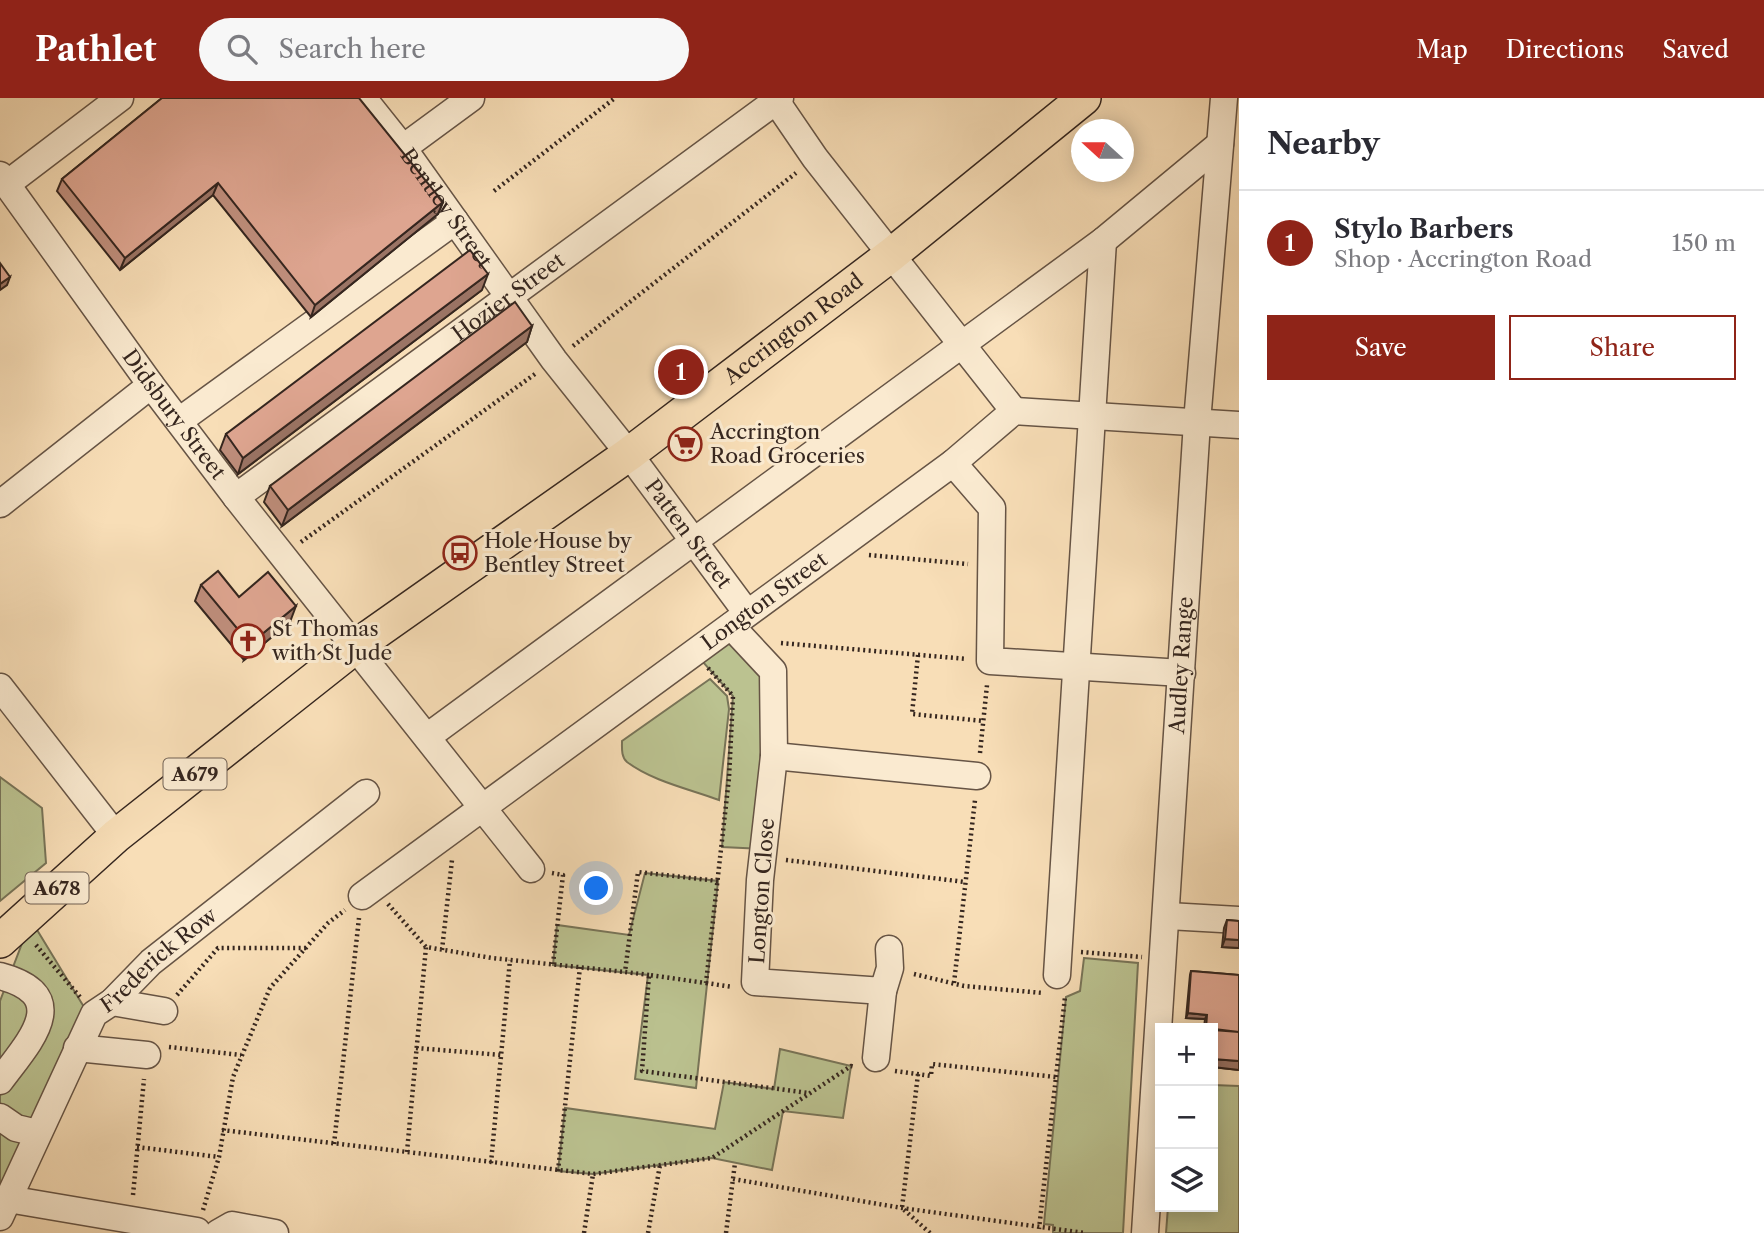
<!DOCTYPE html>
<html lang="en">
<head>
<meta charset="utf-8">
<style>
  :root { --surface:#fff; --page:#f7f7f7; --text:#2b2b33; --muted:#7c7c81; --line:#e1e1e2; --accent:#8f2418 }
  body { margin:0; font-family:"Libre Caslon Text",serif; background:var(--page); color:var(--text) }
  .controls { position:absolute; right:21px; bottom:21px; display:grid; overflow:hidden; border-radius:0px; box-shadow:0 4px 18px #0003 }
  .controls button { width:63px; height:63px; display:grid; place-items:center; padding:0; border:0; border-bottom:2px solid var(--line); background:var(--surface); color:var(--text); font:35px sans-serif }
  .compass { position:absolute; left:1071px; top:21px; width:63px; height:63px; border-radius:50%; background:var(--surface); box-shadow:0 4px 18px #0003; rotate:291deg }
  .you { position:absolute; left:597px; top:791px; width:24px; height:24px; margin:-18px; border:5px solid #fff; border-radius:50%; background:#1a73e8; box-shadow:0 0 0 10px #1a73e833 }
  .badge { display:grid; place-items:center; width:46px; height:46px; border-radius:50%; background:var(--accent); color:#fff; font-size:23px; font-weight:700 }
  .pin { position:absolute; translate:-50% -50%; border:4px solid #fff; box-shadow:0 2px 7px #0006 }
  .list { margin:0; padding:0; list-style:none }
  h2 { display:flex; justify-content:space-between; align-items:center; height:91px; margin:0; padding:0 28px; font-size:30px }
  h2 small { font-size:23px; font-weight:400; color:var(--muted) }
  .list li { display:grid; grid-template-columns:46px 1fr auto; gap:21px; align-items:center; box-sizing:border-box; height:105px; padding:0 28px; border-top:2px solid var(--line) }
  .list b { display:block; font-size:26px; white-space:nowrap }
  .list p { margin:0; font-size:23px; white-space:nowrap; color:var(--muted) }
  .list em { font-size:23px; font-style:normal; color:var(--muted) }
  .actions { display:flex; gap:14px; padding:21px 28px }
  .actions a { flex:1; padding:16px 0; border:2px solid var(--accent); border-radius:0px; text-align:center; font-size:24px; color:var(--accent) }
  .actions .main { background:var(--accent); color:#fff }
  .icon { flex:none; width:38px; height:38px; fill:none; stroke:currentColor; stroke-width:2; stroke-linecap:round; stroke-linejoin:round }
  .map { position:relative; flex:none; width:1239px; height:1135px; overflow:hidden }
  header { display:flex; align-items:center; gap:42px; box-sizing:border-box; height:98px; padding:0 35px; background:var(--accent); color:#fff }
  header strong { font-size:33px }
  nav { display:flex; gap:38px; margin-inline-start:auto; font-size:24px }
  .search { width:490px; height:63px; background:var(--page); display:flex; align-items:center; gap:18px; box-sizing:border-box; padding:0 24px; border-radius:38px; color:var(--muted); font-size:26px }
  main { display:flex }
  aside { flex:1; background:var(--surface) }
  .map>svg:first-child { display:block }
  .green { fill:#bbc290; stroke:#787458; stroke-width:2 }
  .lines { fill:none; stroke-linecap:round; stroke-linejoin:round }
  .minor-casing { stroke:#665445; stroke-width:29 }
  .major-casing { stroke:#35261f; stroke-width:36 }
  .path { stroke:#35261f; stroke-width:4.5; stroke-dasharray:2 3.5; stroke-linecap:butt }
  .minor { stroke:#faead0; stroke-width:26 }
  .major { stroke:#f8deb7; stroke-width:33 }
  .wall { fill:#bf8e7c; stroke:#35261f; stroke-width:2 }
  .shaded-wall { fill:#9b7465; stroke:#35261f; stroke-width:2 }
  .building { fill:#dea590; stroke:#35261f; stroke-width:2 }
  .labels { text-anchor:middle; stroke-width:6; stroke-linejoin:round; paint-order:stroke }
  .shield { fill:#faead0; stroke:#706154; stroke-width:2 }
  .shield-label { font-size:19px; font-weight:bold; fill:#35261f }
  .street-label { font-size:21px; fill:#35261f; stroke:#faead0 }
  .poi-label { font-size:21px; fill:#35261f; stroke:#faead0; text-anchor:start }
</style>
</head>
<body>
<header>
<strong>Pathlet</strong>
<div class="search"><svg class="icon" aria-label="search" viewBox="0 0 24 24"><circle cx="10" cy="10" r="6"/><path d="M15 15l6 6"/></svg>Search here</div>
<nav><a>Map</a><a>Directions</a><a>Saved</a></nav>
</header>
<main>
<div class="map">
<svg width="1239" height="1135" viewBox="0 0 1239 1135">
  <rect width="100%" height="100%" fill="#f8deb7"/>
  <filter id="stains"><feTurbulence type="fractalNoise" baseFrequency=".00286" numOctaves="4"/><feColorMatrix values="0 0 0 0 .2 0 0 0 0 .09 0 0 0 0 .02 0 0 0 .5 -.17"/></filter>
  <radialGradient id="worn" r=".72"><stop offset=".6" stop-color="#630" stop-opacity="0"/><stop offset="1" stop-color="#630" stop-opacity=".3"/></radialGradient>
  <path class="green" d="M731,528L773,573L764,751L722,749L733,598L695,555Z
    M710,581L727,598L729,611L719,702C689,691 652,683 627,664C621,659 622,650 622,643Z
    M0,679L42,710L46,765L0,803Z
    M645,775L718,783L696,990L635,981L648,877L553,867L557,827L629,837Z
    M31,822L84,909L0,1089V903Z
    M1084,860L1138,865L1123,1135H1053V1127L1044,1126L1066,899L1080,893Z
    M780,951L851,968L843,1020L783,1013L772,1072L712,1060L593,1076L558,1073L565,1010L715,1031L724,984L774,991Z
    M1213,987L1239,988V1135H1166L1168,1109H1213Z"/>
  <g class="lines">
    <defs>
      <g id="minor">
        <path id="s1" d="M363,0L403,50L554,262L629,356L747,515"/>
        <path d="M774,0L815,60L1014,313"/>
        <path d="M403,50L471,0"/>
        <path id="s2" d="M0,77L151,287L236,399L531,771"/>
        <path d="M7,86L120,0"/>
        <path d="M179,323L455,123"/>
        <path d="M953,365L992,410L990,563L1182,575"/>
        <path id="s3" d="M236,399L780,0"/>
        <path d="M0,406L151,287"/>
        <path d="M731,528L773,573L774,658L760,782L755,884L883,893L890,870L889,851"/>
        <path d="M0,589L116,738"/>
        <path d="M427,639L1103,143L1220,46"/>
        <path d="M774,658L977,678"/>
        <path id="s4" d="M362,798L953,365L1014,313L1239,327"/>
        <path d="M1168,818L1239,822"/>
        <path d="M1057,877L1103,143"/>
        <path d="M0,878C75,898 28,945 0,983"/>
        <path d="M112,904L164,913"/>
        <path d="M77,950L147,957"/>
        <path d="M876,960L883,893"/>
        <path d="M0,1019L16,1030L37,1035"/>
        <path d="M8,1101L197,1133"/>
        <path id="s5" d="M0,1119L94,916L112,904L151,864L366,695"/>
        <path d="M218,1135L232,1127L275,1135"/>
        <path id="s6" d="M1145,1135L1197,324L1224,0"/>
      </g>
      <g id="major">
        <path id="s7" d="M0,843L116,738L355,549L629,356L891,157L1084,0"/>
      </g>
    </defs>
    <use href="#minor" class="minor-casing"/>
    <use href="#major" class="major-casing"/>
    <path class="path" d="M494,93L615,0
      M573,248L796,75
      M301,444L535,276
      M869,457L968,466
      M781,545L967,561
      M918,557L912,616L984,623
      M708,570L733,598L729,680L706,885L649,877L642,973L809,995
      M980,655L987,587
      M786,762L965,784
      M552,775L563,777L553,866
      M388,806L426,849L492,860L625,874
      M36,847L80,899
      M442,852L452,762
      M1081,854L1142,859
      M914,876L964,888L1043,895
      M649,877L625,874L638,774L718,783
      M706,885L733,889
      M954,885L975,702
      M177,897L218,850H306
      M169,949L241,957
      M416,950L501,957
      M895,973L931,978L932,966L1056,979L1039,1131
      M918,976L902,1110L930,1135
      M1056,979L1065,899
      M222,1032L593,1076L712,1060L851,968L855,969
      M334,1046L359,820
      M137,1049L219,1059
      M407,1054L426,849
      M491,1065L510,862
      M558,1073L580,869
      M733,1081L902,1110L1084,1135
      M133,1097L144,981
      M203,1112L219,1059L233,979L270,890L328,825L345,812
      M584,1135L593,1076
      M648,1135L660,1067
      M726,1135L735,1065"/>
    <use href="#minor" class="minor"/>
    <use href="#major" class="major"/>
  </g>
  <path class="wall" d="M162,0L443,104L438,116L311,219L213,97L120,172L57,93L62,81Z
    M482,192L238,376L220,352L226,336Z
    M532,228L527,244L282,428L264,404L270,388Z
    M201,487L239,499L290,524L244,562L195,503Z
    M1227,822L1239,823V850L1222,849L1224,830Z
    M1191,873L1239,877V972L1213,969V930H1204L1205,921L1186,920L1190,877Z"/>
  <path class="shaded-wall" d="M218,85L213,97L120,172L125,160Z
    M443,104L438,116L311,219L315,207Z
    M488,176L482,192L238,376L243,360Z
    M10,179L7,187L0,192V186Z
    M532,228L527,244L282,428L288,412Z
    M296,508L290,524L244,562L250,546Z
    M1225,841L1239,842V850L1222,849Z
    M1188,915L1207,917L1205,921L1186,920Z
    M1213,961L1239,963V972L1213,969Z"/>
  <path class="building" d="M162,0H359L443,104L315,207L218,85L125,160L62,81Z
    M470,152L488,176L243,360L226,336Z
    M0,165L10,179L0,186Z
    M515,204L532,228L288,412L270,388Z
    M218,473L239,499L268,474L296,508L250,546L201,487Z
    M1227,822L1239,823V842L1225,841Z
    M1191,873L1239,877V934L1206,930L1207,917L1188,915Z
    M1213,932L1239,934V963L1213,961Z"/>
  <defs>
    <symbol id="supermarket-ring" viewBox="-11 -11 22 22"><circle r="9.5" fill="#faead0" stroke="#8f2418" stroke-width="1.5"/><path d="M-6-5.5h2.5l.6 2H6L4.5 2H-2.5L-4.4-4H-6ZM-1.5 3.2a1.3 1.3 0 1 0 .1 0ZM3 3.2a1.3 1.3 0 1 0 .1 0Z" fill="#8f2418"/></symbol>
    <symbol id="bus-ring" viewBox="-11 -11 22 22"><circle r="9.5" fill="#faead0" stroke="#8f2418" stroke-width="1.5"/><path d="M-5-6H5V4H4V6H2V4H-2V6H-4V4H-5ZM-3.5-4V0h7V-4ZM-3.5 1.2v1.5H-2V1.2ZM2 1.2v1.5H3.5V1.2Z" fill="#8f2418"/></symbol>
    <symbol id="church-ring" viewBox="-11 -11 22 22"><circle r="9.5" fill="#faead0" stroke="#8f2418" stroke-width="1.5"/><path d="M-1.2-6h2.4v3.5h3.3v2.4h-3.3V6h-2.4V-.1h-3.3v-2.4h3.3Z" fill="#8f2418"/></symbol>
  </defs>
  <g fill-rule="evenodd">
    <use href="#supermarket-ring" x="666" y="327" width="38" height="38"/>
    <use href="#bus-ring" x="441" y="436" width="38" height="38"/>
    <use href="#church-ring" x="229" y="524" width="38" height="38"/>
  </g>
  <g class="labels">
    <g class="shield">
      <rect x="163.5" y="660.5" width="63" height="31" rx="5"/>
      <rect x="25.5" y="774.5" width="63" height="31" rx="5"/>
    </g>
    <g class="shield-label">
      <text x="195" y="683">A679</text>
      <text x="57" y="797">A678</text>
    </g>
    <g class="street-label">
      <text dy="7" stroke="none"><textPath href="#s1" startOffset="138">Bentley Street</textPath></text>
      <text dy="7" stroke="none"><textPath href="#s3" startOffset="338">Hozier Street</textPath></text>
      <text dy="7" stroke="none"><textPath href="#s7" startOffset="1003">Accrington Road</textPath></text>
      <text dy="7" stroke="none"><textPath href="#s2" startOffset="296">Didsbury Street</textPath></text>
      <text dy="7" stroke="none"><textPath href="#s1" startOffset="544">Patten Street</textPath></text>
      <text dy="7" stroke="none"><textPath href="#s4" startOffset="499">Longton Street</textPath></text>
      <text dy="7" stroke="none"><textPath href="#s6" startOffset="569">Audley Range</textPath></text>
      <text transform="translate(762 793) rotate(-86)" y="7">Longton Close</text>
      <text dy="7" stroke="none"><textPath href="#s5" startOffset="308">Frederick Row</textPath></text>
    </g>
    <g class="poi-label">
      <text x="710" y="341">Accrington<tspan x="710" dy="24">Road Groceries</tspan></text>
      <text x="484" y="450">Hole House by<tspan x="484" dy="24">Bentley Street</tspan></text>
      <text x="272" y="538">St Thomas<tspan x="272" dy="24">with St Jude</tspan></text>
    </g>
  </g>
  <rect width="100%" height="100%" filter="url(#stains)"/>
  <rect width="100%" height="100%" fill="url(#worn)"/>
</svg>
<div class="controls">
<button>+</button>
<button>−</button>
<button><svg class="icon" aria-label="layers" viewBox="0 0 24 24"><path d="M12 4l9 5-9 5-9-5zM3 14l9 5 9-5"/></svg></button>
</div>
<svg class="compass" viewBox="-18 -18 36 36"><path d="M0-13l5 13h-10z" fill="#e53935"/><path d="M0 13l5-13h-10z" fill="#7c7c81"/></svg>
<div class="you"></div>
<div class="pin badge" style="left:681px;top:274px">1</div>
</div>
<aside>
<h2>Nearby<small></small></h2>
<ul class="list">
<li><span class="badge">1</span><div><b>Stylo Barbers</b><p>Shop · Accrington Road</p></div><em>150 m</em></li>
</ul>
<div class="actions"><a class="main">Save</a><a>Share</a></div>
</aside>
</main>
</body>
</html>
